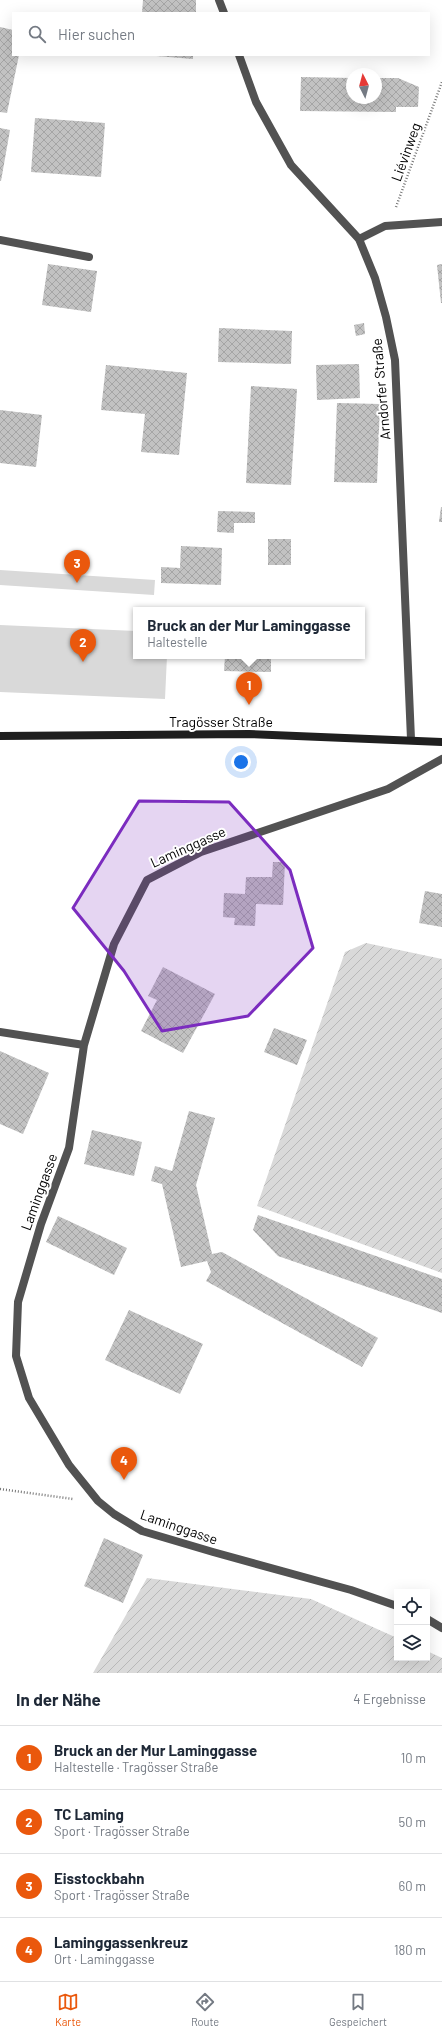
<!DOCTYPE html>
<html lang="de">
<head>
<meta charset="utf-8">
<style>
  :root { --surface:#fff; --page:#f6f6f7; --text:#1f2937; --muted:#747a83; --line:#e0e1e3; --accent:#ea580c }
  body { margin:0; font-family:Barlow,sans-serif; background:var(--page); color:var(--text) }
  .controls { position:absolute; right:12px; bottom:12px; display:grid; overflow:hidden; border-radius:0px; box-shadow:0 4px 16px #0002 }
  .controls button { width:36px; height:36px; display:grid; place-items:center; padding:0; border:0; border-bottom:1px solid var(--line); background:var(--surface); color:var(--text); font:20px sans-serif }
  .compass { position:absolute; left:346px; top:68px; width:36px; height:36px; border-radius:50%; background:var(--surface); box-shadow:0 4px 16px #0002; rotate:354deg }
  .you { position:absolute; left:241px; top:762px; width:14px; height:14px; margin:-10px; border:3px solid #fff; border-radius:50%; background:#1a73e8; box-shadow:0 0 0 6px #1a73e833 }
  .badge { display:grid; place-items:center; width:26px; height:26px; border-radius:50%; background:var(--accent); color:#fff; font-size:13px; font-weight:700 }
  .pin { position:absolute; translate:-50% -33px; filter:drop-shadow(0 1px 2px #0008) }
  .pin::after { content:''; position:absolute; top:21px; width:14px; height:12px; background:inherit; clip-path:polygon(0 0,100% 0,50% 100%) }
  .popup { position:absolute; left:133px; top:607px; width:232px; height:52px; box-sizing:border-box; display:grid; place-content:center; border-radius:0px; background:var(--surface); filter:drop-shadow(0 1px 3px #0005); font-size:13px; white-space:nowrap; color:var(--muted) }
  .popup b { font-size:15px; color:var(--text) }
  .popup::after { content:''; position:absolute; left:50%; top:100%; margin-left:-8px; border:8px solid transparent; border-top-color:var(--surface) }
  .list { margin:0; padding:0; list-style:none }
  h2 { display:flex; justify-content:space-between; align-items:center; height:52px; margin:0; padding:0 16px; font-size:17px }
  h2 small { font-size:13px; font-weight:400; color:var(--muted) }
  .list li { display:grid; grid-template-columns:26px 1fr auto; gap:12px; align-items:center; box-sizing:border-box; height:64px; padding:0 16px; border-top:1px solid var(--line) }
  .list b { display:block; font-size:15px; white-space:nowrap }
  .list p { margin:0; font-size:13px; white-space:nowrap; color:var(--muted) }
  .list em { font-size:13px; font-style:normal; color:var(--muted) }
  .icon { flex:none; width:22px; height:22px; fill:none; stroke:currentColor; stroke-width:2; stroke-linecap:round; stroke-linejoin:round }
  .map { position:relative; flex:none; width:442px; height:1673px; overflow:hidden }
  .search { position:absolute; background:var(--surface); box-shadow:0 4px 16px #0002; left:12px; right:12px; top:12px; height:44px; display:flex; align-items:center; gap:10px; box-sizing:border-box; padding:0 14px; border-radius:0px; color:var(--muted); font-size:15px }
  .sheet { height:308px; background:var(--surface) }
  nav { display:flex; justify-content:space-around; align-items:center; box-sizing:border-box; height:56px; border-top:1px solid var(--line); background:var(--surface); font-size:11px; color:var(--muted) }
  nav a { display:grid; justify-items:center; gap:2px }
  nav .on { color:var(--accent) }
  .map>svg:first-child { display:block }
  .garden { fill:url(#garden-furrows) }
  .pitch { fill:#d9d9d9 }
  .building { fill:url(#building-cross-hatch) }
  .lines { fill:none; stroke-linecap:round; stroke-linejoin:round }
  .path { stroke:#747474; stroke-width:2.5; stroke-dasharray:1 2; stroke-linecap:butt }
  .lane { stroke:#525252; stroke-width:8 }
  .street { stroke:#525252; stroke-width:8 }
  .secondary { stroke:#1f1f1f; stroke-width:8 }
  .marked { fill:#7b2cbf; fill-opacity:0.2; stroke:#7b2cbf; stroke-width:3; stroke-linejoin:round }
  .labels { text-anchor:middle; stroke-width:4; stroke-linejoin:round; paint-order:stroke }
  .street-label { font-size:14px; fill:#000; stroke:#fff }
</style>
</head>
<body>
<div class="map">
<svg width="442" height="1673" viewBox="0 0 442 1673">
  <defs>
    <pattern id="garden-furrows" width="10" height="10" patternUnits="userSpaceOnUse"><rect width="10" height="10" fill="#d9d9d9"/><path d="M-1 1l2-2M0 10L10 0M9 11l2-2" fill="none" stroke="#b8b8b8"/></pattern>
    <pattern id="building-cross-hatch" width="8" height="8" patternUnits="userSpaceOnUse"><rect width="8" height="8" fill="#c2c2c2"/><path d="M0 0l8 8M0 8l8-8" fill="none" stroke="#a5a5a5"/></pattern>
  </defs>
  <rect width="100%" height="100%" fill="#fff"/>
  <path class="garden" d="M366,943L442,959V1273L257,1206L345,952Z
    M147,1578L311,1599L397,1638V1658H427V1651L442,1658V1673H93Z"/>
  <path class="pitch" d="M0,570L155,580L154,595L0,585Z
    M0,625L136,631V656H167L165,699L0,692Z"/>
  <path class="building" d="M143,0H196V13H142Z
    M0,27L13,30V55H19L7,113L0,112Z
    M144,55H193V59Z
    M301,77L352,78V98H376V78H398L419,87L418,107H396V112L300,111Z
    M35,118L105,123L101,177L31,172Z
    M0,128L10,130L1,181H0Z
    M48,264L97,271L91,312L42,305Z
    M442,264V303H441L437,265Z
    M364,323L365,334L356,336L354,325Z
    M219,328L292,331L291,364L218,362Z
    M359,364L360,398L317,400L316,365Z
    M106,365L187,373L179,455L141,452L145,414L101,410Z
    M251,386L297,389L291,485L246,483Z
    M337,403L380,404L377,483L334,482Z
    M0,410L42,415L36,467L0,463Z
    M441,507H442V522H439Z
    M218,511L255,512V523H234V533L217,532Z
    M268,539H291V565H268Z
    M181,546L222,548L221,585L161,583V567L180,568Z
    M225,656H271V672L224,671Z
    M273,862H285L283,905L256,904L255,926L234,925L235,918L223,917L224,893L245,894L246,877H272Z
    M425,891L442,894V927L419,923Z
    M163,967L215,994L183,1053L141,1031L157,1000L148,996Z
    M274,1028L307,1040L297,1065L264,1052Z
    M0,1051L49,1073L23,1134L0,1124Z
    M189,1111L215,1118L196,1185L212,1254L222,1252L378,1338L362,1367L206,1281L211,1272L207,1261L181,1267L162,1184L151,1181L155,1166L172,1171Z
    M92,1130L142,1142L134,1176L84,1164Z
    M258,1215L442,1279V1313L278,1256L253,1230Z
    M58,1216L127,1248L114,1275L46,1242Z
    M129,1310L203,1344L180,1394L105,1360Z
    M104,1538L143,1555L123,1603L84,1586Z"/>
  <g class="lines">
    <path class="path" d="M396,207L442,82
      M0,1489L73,1499"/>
    <path class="lane" d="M359,239L385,226L442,222"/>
    <path class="street" d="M219,0L224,13
      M239,55L256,102L291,165L359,239L375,278L386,317L395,360L411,739
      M0,240L89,257
      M0,1032L84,1045
      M397,1606L351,1590L213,1552L142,1531L114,1514L98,1501L69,1465L29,1398L16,1356L18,1302L41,1224L69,1148L84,1045L114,944L147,880L201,852L388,789L442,759
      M427,1619L442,1628"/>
    <path class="secondary" d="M0,736L249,734L442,742"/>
  </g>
  <path class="marked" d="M139,801L229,802L290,870L313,948L248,1016L162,1031L124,971L73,908Z"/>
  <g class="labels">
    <g class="street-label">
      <text transform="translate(406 152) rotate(-70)" y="5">Liévinweg</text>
      <text transform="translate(381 389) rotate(-95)" y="5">Arndorfer Straße</text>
      <text x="221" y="727">Tragösser Straße</text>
      <text transform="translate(188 847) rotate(-24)" y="5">Laminggasse</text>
      <text transform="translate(39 1192) rotate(-70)" y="5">Laminggasse</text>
      <text transform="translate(179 1527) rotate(19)" y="5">Laminggasse</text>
    </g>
  </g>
</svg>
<div class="controls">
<button><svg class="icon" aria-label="locate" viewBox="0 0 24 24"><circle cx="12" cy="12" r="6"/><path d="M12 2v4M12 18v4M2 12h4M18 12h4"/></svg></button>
<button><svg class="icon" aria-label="layers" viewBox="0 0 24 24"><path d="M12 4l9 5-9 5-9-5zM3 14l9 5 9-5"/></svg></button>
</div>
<svg class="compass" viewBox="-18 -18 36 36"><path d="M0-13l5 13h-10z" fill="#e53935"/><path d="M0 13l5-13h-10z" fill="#747a83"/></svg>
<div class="you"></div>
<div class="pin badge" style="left:249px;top:705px">1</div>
<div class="popup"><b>Bruck an der Mur Laminggasse</b>Haltestelle</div>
<div class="pin badge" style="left:83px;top:662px">2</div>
<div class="pin badge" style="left:77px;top:583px">3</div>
<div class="pin badge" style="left:124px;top:1480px">4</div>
<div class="search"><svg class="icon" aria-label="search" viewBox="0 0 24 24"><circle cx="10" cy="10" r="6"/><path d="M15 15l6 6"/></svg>Hier suchen</div>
</div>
<section class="sheet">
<h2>In der Nähe<small>4 Ergebnisse</small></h2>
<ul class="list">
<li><span class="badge">1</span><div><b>Bruck an der Mur Laminggasse</b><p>Haltestelle · Tragösser Straße</p></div><em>10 m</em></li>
<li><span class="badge">2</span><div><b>TC Laming</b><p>Sport · Tragösser Straße</p></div><em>50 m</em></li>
<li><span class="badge">3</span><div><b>Eisstockbahn</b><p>Sport · Tragösser Straße</p></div><em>60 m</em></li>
<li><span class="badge">4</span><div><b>Laminggassenkreuz</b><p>Ort · Laminggasse</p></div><em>180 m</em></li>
</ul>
</section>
<nav>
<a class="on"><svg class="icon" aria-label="map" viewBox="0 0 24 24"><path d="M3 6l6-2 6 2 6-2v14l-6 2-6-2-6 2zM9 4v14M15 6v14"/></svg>Karte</a>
<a><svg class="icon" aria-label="directions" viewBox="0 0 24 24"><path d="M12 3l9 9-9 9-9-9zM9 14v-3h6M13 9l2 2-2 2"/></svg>Route</a>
<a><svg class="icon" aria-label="saved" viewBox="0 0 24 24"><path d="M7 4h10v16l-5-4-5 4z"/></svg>Gespeichert</a>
</nav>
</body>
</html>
